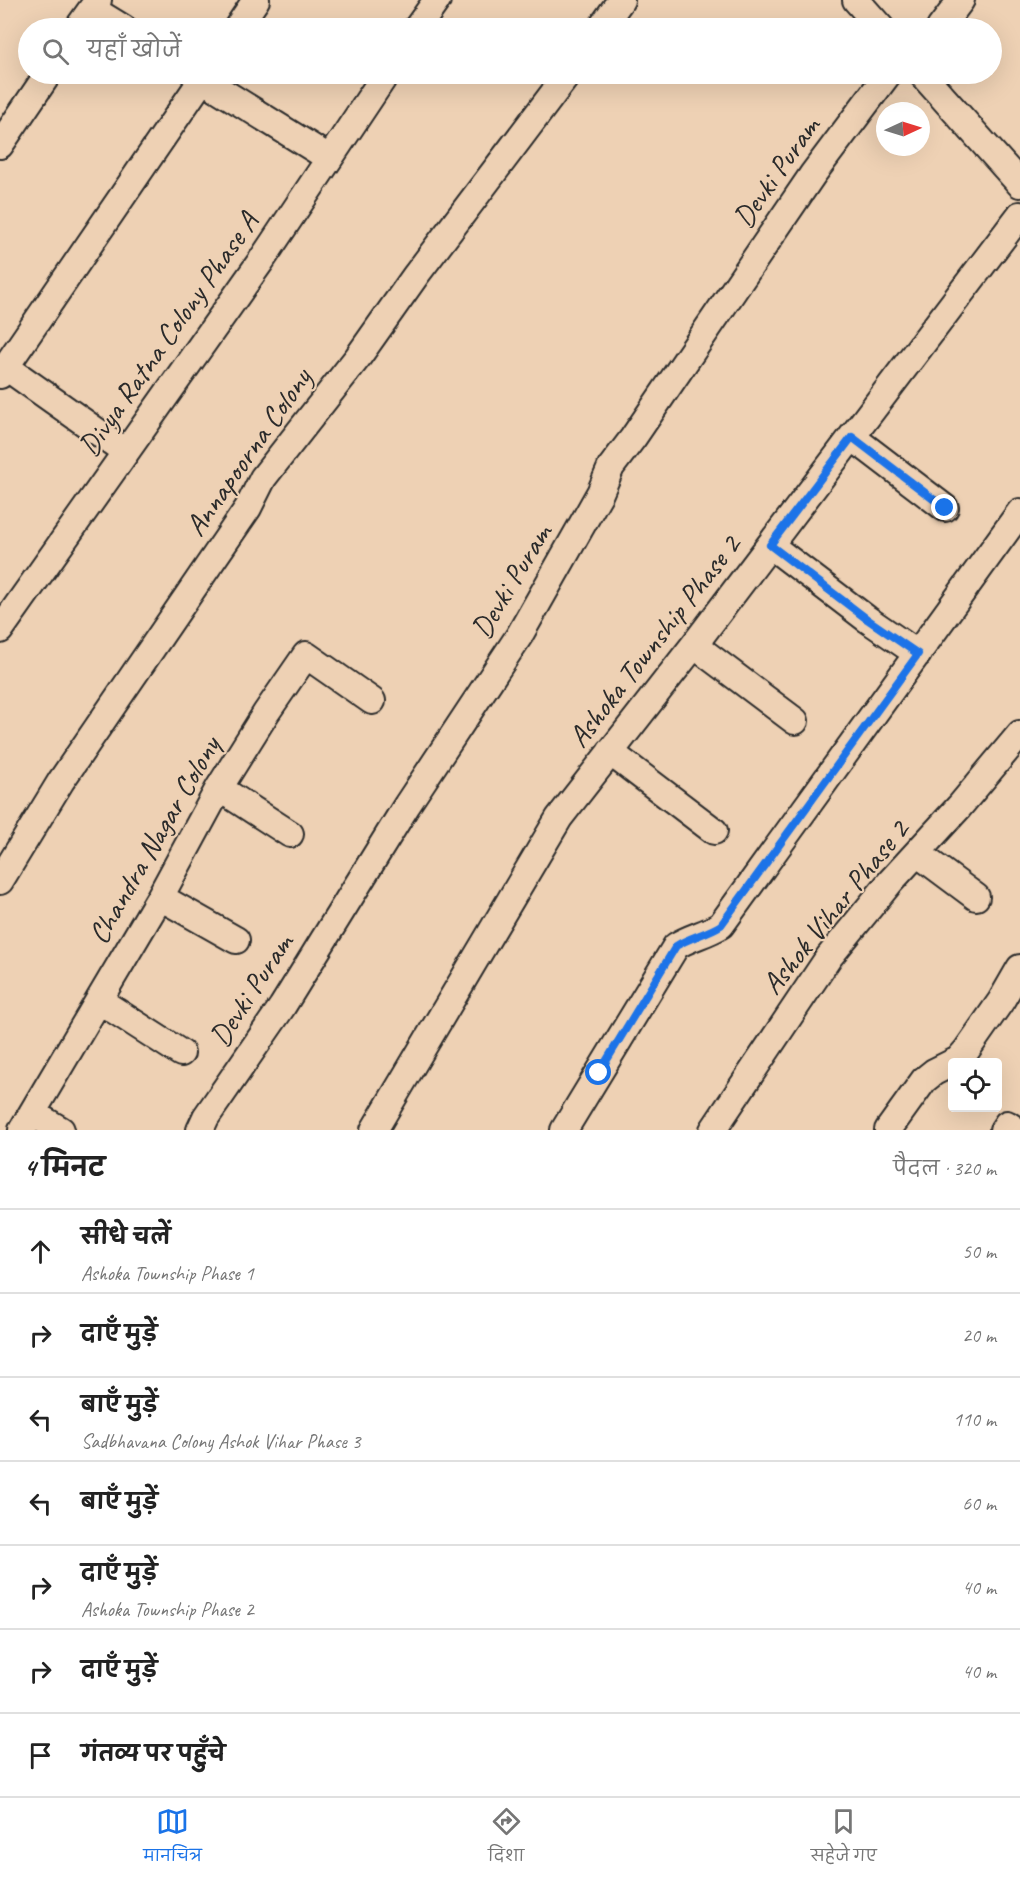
<!DOCTYPE html>
<html lang="hi">
<head>
<meta charset="utf-8">
<style>
  :root { --surface:#fff; --page:#f6f6f6; --text:#222; --muted:#767676; --line:#e0e0e0; --accent:#1a73e8 }
  body { margin:0; font-family:Caveat,"Playpen Sans Deva",sans-serif; background:var(--page); color:var(--text) }
  .controls { position:absolute; right:18px; bottom:18px; display:grid; overflow:hidden; border-radius:6px; box-shadow:0 6px 24px #0002 }
  .controls button { width:54px; height:54px; display:grid; place-items:center; padding:0; border:0; border-bottom:2px solid var(--line); background:var(--surface); color:var(--text); font:30px sans-serif }
  .compass { position:absolute; left:876px; top:102px; width:54px; height:54px; border-radius:50%; background:var(--surface); box-shadow:0 6px 24px #0002; rotate:86deg }
  .stop { position:absolute; width:18px; height:18px; margin:-14px; border:4px solid #1a73e8; border-radius:50%; background:#fff }
  .stop.end { background:#1a73e8; border-color:#fff; box-shadow:0 2px 6px #0008 }
  .list { margin:0; padding:0; list-style:none }
  h2 { display:flex; justify-content:space-between; align-items:center; height:78px; margin:0; padding:0 24px; font-size:26px }
  h2 small { font-size:20px; font-weight:400; color:var(--muted) }
  .list li { display:grid; grid-template-columns:39px 1fr auto; gap:18px; align-items:center; box-sizing:border-box; height:84px; padding:0 24px; border-top:2px solid var(--line) }
  .list b { display:block; font-size:22px; white-space:nowrap }
  .list p { margin:0; font-size:20px; white-space:nowrap; color:var(--muted) }
  .list em { font-size:20px; font-style:normal; color:var(--muted) }
  .icon { flex:none; width:33px; height:33px; fill:none; stroke:currentColor; stroke-width:2; stroke-linecap:round; stroke-linejoin:round }
  .map { position:relative; flex:none; width:1020px; height:1130px; overflow:hidden }
  .search { position:absolute; background:var(--surface); box-shadow:0 6px 24px #0002; left:18px; right:18px; top:18px; height:66px; display:flex; align-items:center; gap:15px; box-sizing:border-box; padding:0 21px; border-radius:33px; color:var(--muted); font-size:22px }
  .sheet { height:666px; background:var(--surface) }
  nav { display:flex; justify-content:space-around; align-items:center; box-sizing:border-box; height:84px; border-top:2px solid var(--line); background:var(--surface); font-size:16px; color:var(--muted) }
  nav a { display:grid; justify-items:center; gap:3px }
  nav .on { color:var(--accent) }
  .map>svg:first-child { display:block }
  .lines { fill:none; stroke-linecap:round; stroke-linejoin:round }
  .minor-casing { stroke:#2b2b2b; stroke-width:30 }
  .minor { stroke:#eed1b4; stroke-width:26 }
  .route { stroke:#1a73e8; stroke-width:8 }
  .labels { text-anchor:middle; stroke-width:4.5; stroke-linejoin:round; paint-order:stroke }
  .street-label { font-size:30px; fill:#2b2b2b; stroke:#eed1b4 }
</style>
</head>
<body>
<div class="map">
<svg width="1020" height="1130" viewBox="0 0 1020 1130">
  <rect width="100%" height="100%" fill="#eed1b4"/>
  <filter id="ink" filterUnits="userSpaceOnUse"><feTurbulence type="fractalNoise" baseFrequency=".0167" numOctaves="2"/><feDisplacementMap in="SourceGraphic" scale="12" xChannelSelector="R" yChannelSelector="G"/><feConvolveMatrix kernelMatrix="1 2 1 2 8 2 1 2 1" color-interpolation-filters="sRGB"/></filter>
  <g filter="url(#ink)">
    <g class="lines">
      <defs>
        <path id="minor" d="M856,0L881,28
          M92,9L123,28
          M78,28L98,0
          M237,28L256,0
          M417,28L437,0
          M601,28L621,0
          M940,28L961,0
          M194,74L329,158
          M922,74L1020,184
          M0,145L48,74
          M6,367L126,452
          M0,375L206,74
          M852,437L945,508
          M770,545L867,619L918,654
          M0,630L261,261L386,74
          M694,645L795,721
          M610,752L714,831
          M219,788L290,834
          M917,853L976,897
          M0,881L61,781L248,508L263,478L358,357L416,275L568,74
          M160,897L236,940
          M100,1001L181,1053
          M32,1113L61,1130
          M22,1130L160,897L219,788L266,713L306,655L372,701
          M200,1130L206,1117L282,1007L407,805L519,636L600,493L611,467L633,438L813,174L888,74
          M374,1130L559,818L694,645L1020,215
          M564,1130L676,946C690,937 707,934 721,925L1020,512
          M713,1130L829,957L891,881L959,807L1020,734
          M888,1130L924,1080L934,1072L958,1060L966,1051L1001,1001L1020,968
          M1003,1130L1007,1124L1016,1130"/>
      </defs>
      <use href="#minor" class="minor-casing"/>
      <use href="#minor" class="minor"/>
    </g>
  </g>
  <g class="lines" filter="url(#ink)">
    <path class="route" d="M599,1073L676,946C690,937 707,934 721,925L918,654L867,619L770,545L852,437L945,508"/>
  </g>
  <g class="labels">
    <g class="street-label">
      <text transform="translate(776 172) rotate(-55)" y="10">Devki Puram</text>
      <text transform="translate(168 334) rotate(-55)" y="10">Divya Ratna Colony Phase A</text>
      <text transform="translate(248 452) rotate(-55)" y="10">Annapoorna Colony</text>
      <text transform="translate(511 581) rotate(-59)" y="10">Devki Puram</text>
      <text transform="translate(654 641) rotate(-52)" y="10">Ashoka Township Phase 2</text>
      <text transform="translate(154 840) rotate(-60)" y="10">Chandra Nagar Colony</text>
      <text transform="translate(835 907) rotate(-51)" y="10">Ashok Vihar Phase 2</text>
      <text transform="translate(251 990) rotate(-57)" y="10">Devki Puram</text>
    </g>
  </g>
</svg>
<div class="controls">
<button><svg class="icon" aria-label="locate" viewBox="0 0 24 24"><circle cx="12" cy="12" r="6"/><path d="M12 2v4M12 18v4M2 12h4M18 12h4"/></svg></button>
</div>
<svg class="compass" viewBox="-18 -18 36 36"><path d="M0-13l5 13h-10z" fill="#e53935"/><path d="M0 13l5-13h-10z" fill="#767676"/></svg>
<div class="stop" style="left:599px;top:1073px"></div>
<div class="stop end" style="left:945px;top:508px"></div>
<div class="search"><svg class="icon" aria-label="search" viewBox="0 0 24 24"><circle cx="10" cy="10" r="6"/><path d="M15 15l6 6"/></svg>यहाँ खोजें</div>
</div>
<section class="sheet">
<h2>4 मिनट<small>पैदल · 320 m</small></h2>
<ul class="list">
<li><svg class="icon" aria-label="ahead" viewBox="0 0 24 24"><path d="M12 20V5M6 11l6-6 6 6"/></svg><div><b>सीधे चलें</b><p>Ashoka Township Phase 1</p></div><em>50 m</em></li>
<li><svg class="icon" aria-label="right" viewBox="0 0 24 24"><path d="M7 20v-9h11M14 6l5 5-5 5"/></svg><div><b>दाएँ मुड़ें</b></div><em>20 m</em></li>
<li><svg class="icon" aria-label="left" viewBox="0 0 24 24"><path d="M17 20v-9H6M10 6l-5 5 5 5"/></svg><div><b>बाएँ मुड़ें</b><p>Sadbhavana Colony Ashok Vihar Phase 3</p></div><em>110 m</em></li>
<li><svg class="icon" aria-label="left" viewBox="0 0 24 24"><path d="M17 20v-9H6M10 6l-5 5 5 5"/></svg><div><b>बाएँ मुड़ें</b></div><em>60 m</em></li>
<li><svg class="icon" aria-label="right" viewBox="0 0 24 24"><path d="M7 20v-9h11M14 6l5 5-5 5"/></svg><div><b>दाएँ मुड़ें</b><p>Ashoka Township Phase 2</p></div><em>40 m</em></li>
<li><svg class="icon" aria-label="right" viewBox="0 0 24 24"><path d="M7 20v-9h11M14 6l5 5-5 5"/></svg><div><b>दाएँ मुड़ें</b></div><em>40 m</em></li>
<li><svg class="icon" aria-label="arrive" viewBox="0 0 24 24"><path d="M6 21V4h12l-3 4 3 4H6"/></svg><div><b>गंतव्य पर पहुँचे</b></div></li>
</ul>
</section>
<nav>
<a class="on"><svg class="icon" aria-label="map" viewBox="0 0 24 24"><path d="M3 6l6-2 6 2 6-2v14l-6 2-6-2-6 2zM9 4v14M15 6v14"/></svg>मानचित्र</a>
<a><svg class="icon" aria-label="directions" viewBox="0 0 24 24"><path d="M12 3l9 9-9 9-9-9zM9 14v-3h6M13 9l2 2-2 2"/></svg>दिशा</a>
<a><svg class="icon" aria-label="saved" viewBox="0 0 24 24"><path d="M7 4h10v16l-5-4-5 4z"/></svg>सहेजे गए</a>
</nav>
</body>
</html>
